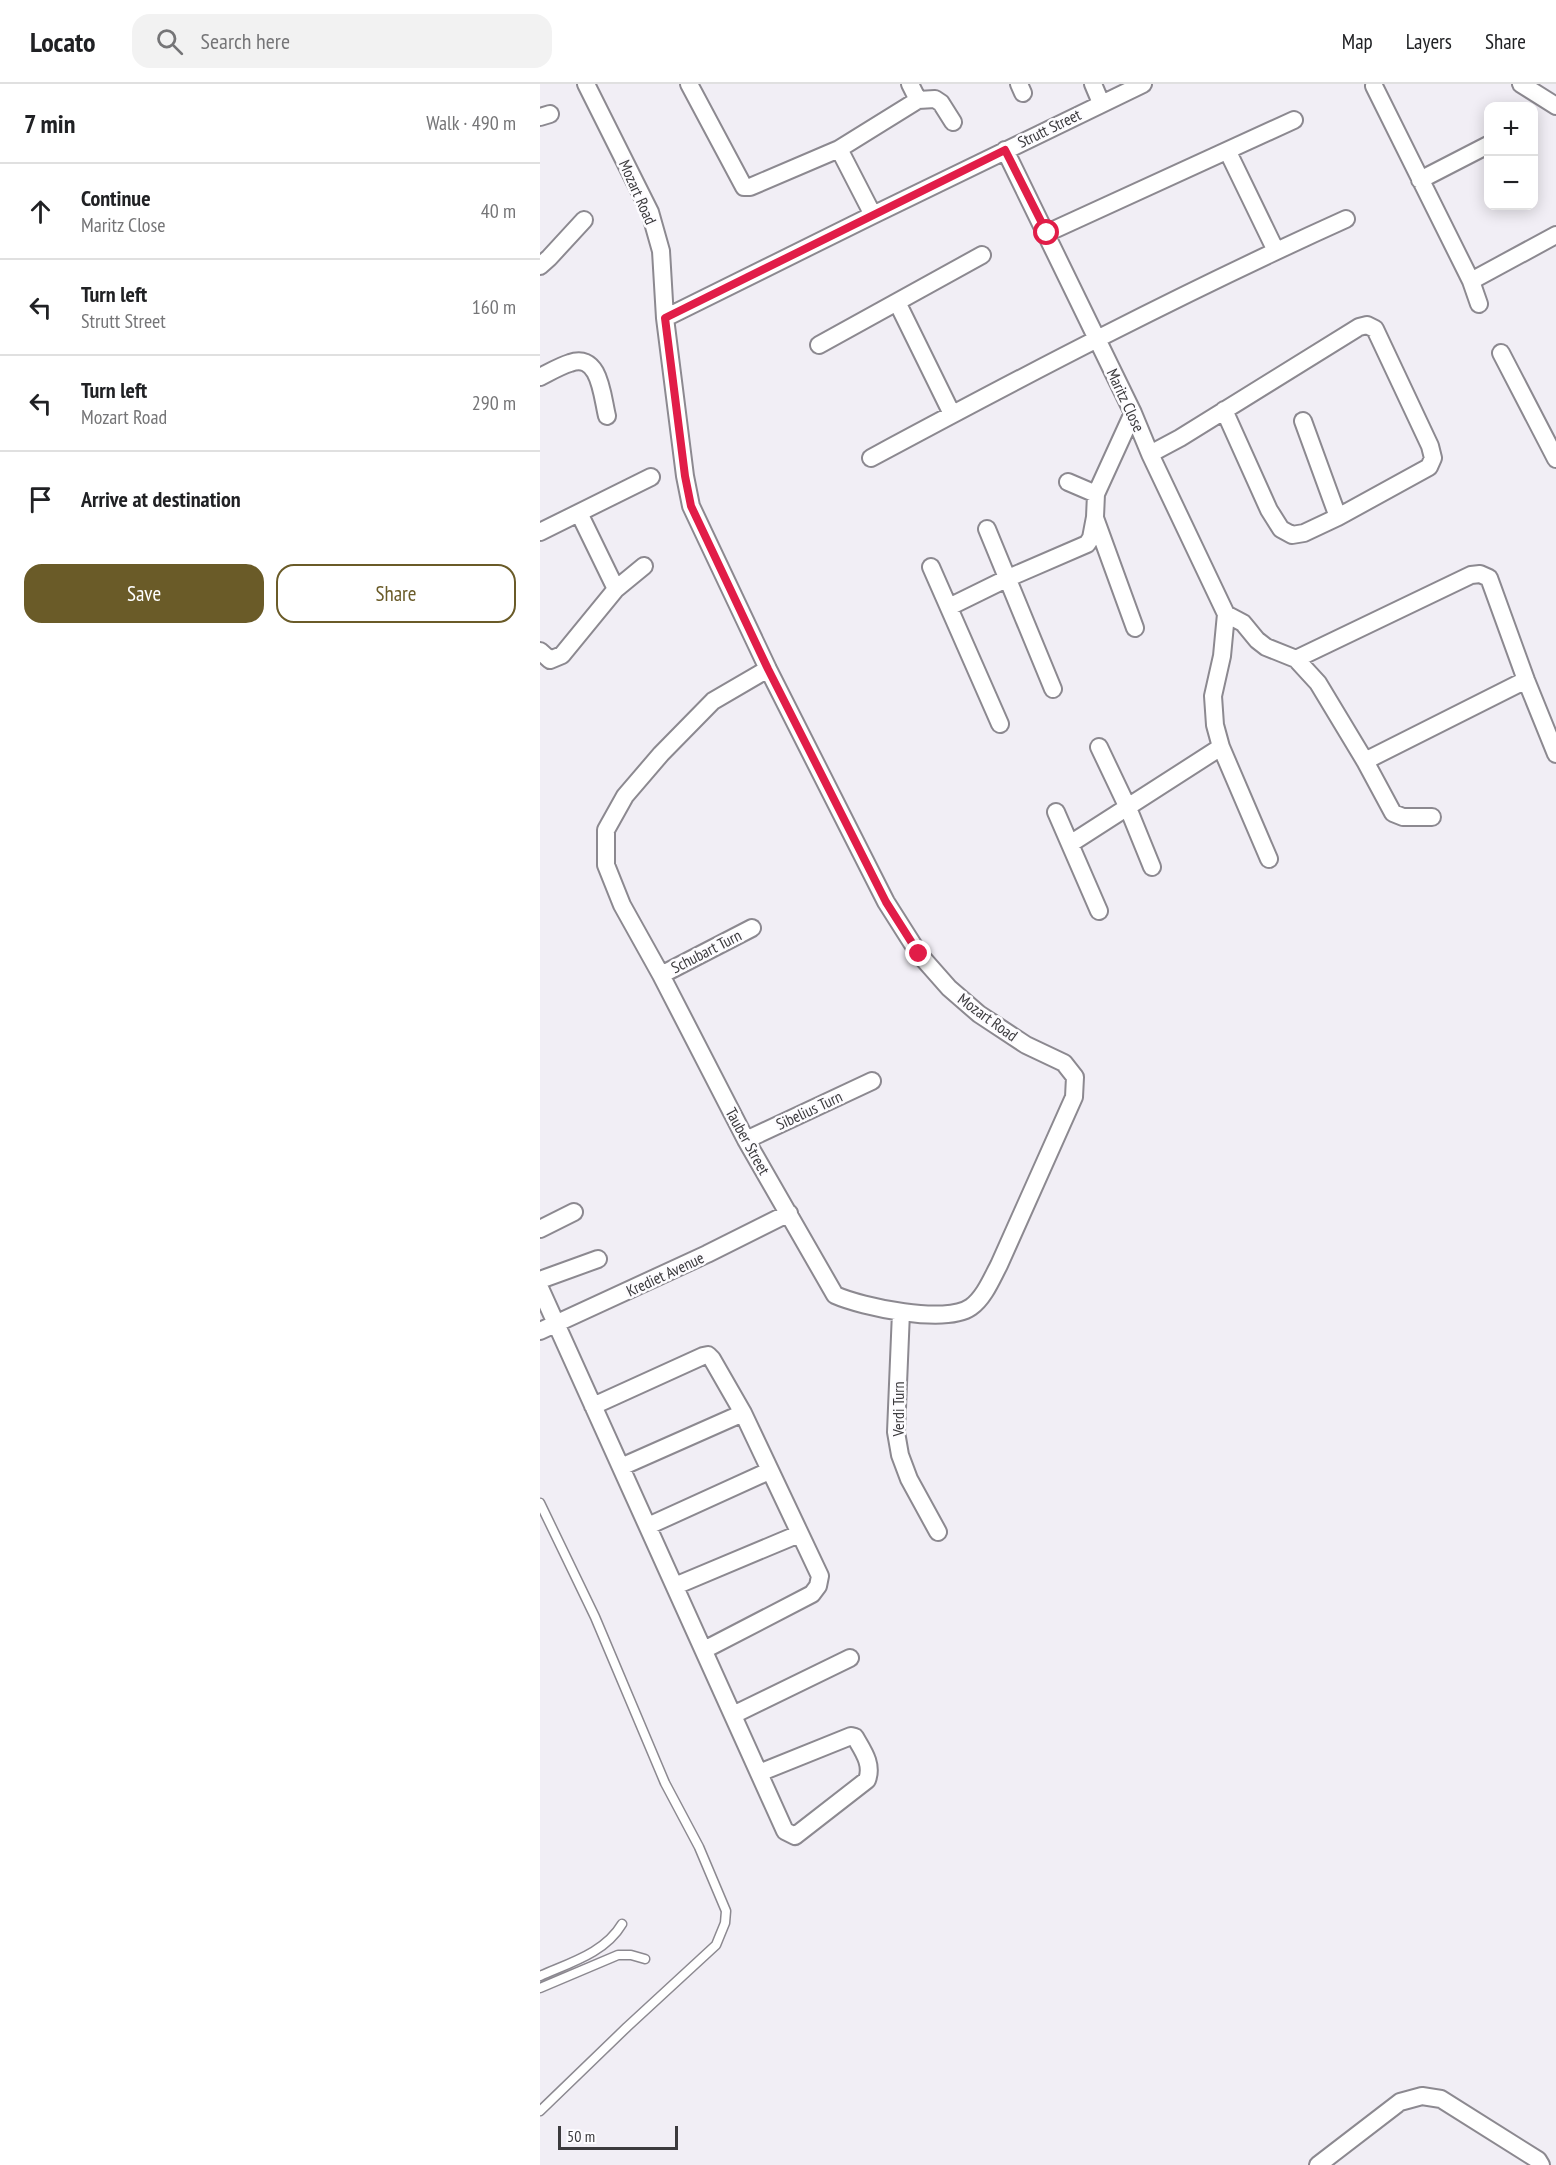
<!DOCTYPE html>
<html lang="en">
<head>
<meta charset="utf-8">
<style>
  :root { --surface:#fff; --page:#f2f2f2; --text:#202124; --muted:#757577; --line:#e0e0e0; --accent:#6a5b28 }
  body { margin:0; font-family:"PT Sans Narrow",sans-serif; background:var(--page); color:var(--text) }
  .controls { position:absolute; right:18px; top:18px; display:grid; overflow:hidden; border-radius:12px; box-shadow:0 3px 15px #0003 }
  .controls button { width:54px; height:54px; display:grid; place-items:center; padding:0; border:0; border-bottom:2px solid var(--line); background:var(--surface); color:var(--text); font:30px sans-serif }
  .scale { position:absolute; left:18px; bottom:15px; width:120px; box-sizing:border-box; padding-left:6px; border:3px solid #3b3a3d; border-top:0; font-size:16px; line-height:21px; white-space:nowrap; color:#3b3a3d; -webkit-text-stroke:4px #fdfcff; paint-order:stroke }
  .stop { position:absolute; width:18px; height:18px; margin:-14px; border:4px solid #e11d48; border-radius:50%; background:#fff }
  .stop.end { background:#e11d48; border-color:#fff; box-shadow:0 2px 6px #0008 }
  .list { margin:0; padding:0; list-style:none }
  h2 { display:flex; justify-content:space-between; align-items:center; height:78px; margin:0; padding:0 24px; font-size:26px }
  h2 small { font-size:20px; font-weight:400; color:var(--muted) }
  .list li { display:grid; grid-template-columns:39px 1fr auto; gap:18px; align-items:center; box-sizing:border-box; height:96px; padding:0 24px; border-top:2px solid var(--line) }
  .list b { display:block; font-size:22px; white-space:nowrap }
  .list p { margin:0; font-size:20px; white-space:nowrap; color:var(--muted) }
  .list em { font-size:20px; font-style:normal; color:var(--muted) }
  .actions { display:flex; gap:12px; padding:18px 24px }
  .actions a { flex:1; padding:14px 0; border:2px solid var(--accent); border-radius:18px; text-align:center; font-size:21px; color:var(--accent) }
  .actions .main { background:var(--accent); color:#fff }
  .icon { flex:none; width:33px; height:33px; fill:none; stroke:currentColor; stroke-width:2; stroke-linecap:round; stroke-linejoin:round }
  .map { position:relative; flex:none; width:1016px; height:2081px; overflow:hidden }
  header { display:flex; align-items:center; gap:36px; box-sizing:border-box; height:84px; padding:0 30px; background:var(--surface); border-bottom:2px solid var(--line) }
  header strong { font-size:28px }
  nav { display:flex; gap:33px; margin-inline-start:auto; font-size:21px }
  .search { width:420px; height:54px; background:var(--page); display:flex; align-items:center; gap:15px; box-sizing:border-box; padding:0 21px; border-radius:18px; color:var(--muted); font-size:22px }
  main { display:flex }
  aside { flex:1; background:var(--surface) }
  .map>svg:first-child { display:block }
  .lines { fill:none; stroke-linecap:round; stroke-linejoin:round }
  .lane-casing { stroke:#8c8990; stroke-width:11 }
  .street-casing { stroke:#8c8990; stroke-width:20 }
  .lane { stroke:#fff; stroke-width:8 }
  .street { stroke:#fff; stroke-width:16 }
  .route { stroke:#e11d48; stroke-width:8 }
  .labels { text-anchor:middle; stroke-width:5; stroke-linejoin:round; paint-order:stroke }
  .street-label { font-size:16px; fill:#3b3a3d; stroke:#fdfcff }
</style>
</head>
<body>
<header>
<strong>Locato</strong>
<div class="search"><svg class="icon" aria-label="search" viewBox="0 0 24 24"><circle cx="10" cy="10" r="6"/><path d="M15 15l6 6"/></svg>Search here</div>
<nav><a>Map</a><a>Layers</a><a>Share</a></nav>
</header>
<main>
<aside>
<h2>7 min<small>Walk · 490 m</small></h2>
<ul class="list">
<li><svg class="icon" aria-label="ahead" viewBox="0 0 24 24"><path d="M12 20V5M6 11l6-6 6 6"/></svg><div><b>Continue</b><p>Maritz Close</p></div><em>40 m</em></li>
<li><svg class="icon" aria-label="left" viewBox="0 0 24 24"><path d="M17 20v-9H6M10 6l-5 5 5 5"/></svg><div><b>Turn left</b><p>Strutt Street</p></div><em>160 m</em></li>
<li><svg class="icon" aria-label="left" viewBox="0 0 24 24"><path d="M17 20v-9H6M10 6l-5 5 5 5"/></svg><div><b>Turn left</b><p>Mozart Road</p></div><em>290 m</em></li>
<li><svg class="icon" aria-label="arrive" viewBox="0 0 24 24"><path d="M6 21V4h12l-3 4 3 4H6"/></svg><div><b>Arrive at destination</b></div></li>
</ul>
<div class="actions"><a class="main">Save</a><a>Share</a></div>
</aside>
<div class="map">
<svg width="1016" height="2081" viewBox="0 0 1016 2081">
  <rect width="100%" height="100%" fill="#f1eef5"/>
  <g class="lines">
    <defs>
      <path id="lane" d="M0,1419L55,1533L125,1699L159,1763L186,1827L185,1839L176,1861L87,1943L0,2027
        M0,1892C29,1879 65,1869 82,1840
        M0,1904L78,1871H91L105,1875"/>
      <path id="street" d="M46,0L110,128L121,167L125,234L145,392L151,422L228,585L346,818L379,870L409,904L439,930L486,961L524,979L535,993L534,1013L459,1181C452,1194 444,1214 431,1223C406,1241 322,1223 295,1211L206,1056L121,891L82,821L66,781V746L85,712L121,670L173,617L228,585
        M149,0L204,103H210L299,65L378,16L395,15L401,19L413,38
        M370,0L378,16
        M479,0L483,9
        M553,0L561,19
        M981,0L1016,22
        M834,2L931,197L939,220
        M0,33L10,30
        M299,65L333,131
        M465,66L593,329L610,370L686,530L682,572L673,612L675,641L681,663L729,775
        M688,68L736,167
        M880,96L948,61
        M507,149L754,36
        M0,182L9,174L44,136
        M931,197L1016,151
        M357,218L412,330
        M125,234L333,131L603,0
        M279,261L442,171
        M961,269L1016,375
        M0,293C10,288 20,282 30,279C60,268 62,312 67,332
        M763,337L798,433
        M610,370L640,354L819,243L827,241L835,245L890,362L893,374L889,383L798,433L764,449L752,451L741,445L729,426L684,326
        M331,374C487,290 644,208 806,135
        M528,398L556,410
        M39,429L76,505
        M555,434L595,544
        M447,445L513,605
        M0,448L111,393
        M391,483L460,640
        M409,523L466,495L547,460L551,454L555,433L556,410L593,329
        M686,530L703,539L717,556L726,563L756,575L778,599L825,677L853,729L863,733H892
        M0,567L10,576L22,571L76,505L104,482
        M756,575L931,491L940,490L949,494L986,596L1016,670
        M559,663L588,724L612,783
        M825,677L986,596
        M516,728L559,827
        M530,760L681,663
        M121,891L212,844
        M206,1056L332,997
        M0,1145L34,1128
        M0,1196L58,1175
        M0,1204L245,1747L255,1752L327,1696C333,1680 323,1667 315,1653L311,1652L219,1689
        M361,1228L356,1348L360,1371L369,1395L398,1448
        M0,1247L167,1170L249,1129
        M53,1322L163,1272L168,1271L172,1275L203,1329L280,1492L278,1502L272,1510L164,1566
        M81,1383L203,1329
        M108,1442L229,1387
        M135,1502L259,1450
        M193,1631L310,1574
        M778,2081L860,2018L882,2012L901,2015L998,2076L1001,2081"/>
    </defs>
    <use href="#lane" class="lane-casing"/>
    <use href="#street" class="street-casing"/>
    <use href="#lane" class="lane"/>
    <use href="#street" class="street"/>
  </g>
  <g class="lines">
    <path class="route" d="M379,870L346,818L228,585L151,422L145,392L125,234L465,66L507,149"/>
  </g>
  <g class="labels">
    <g class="street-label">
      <text transform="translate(509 44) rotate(-26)" y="6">Strutt Street</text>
      <text transform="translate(98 108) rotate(66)" y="6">Mozart Road</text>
      <text transform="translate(586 316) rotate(65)" y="6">Maritz Close</text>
      <text transform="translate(166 867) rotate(-27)" y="6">Schubart Turn</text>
      <text transform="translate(448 933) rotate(36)" y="6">Mozart Road</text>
      <text transform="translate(269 1026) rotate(-25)" y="6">Sibelius Turn</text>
      <text transform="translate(208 1057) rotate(61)" y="6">Tauber Street</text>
      <text transform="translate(125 1190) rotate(-25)" y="6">Krediet Avenue</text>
      <text transform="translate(358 1325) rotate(-90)" y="6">Verdi Turn</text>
    </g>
  </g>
</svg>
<div class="controls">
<button>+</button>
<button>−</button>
</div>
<div class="scale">50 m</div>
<div class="stop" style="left:507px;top:149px"></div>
<div class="stop end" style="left:379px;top:870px"></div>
</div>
</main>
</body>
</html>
